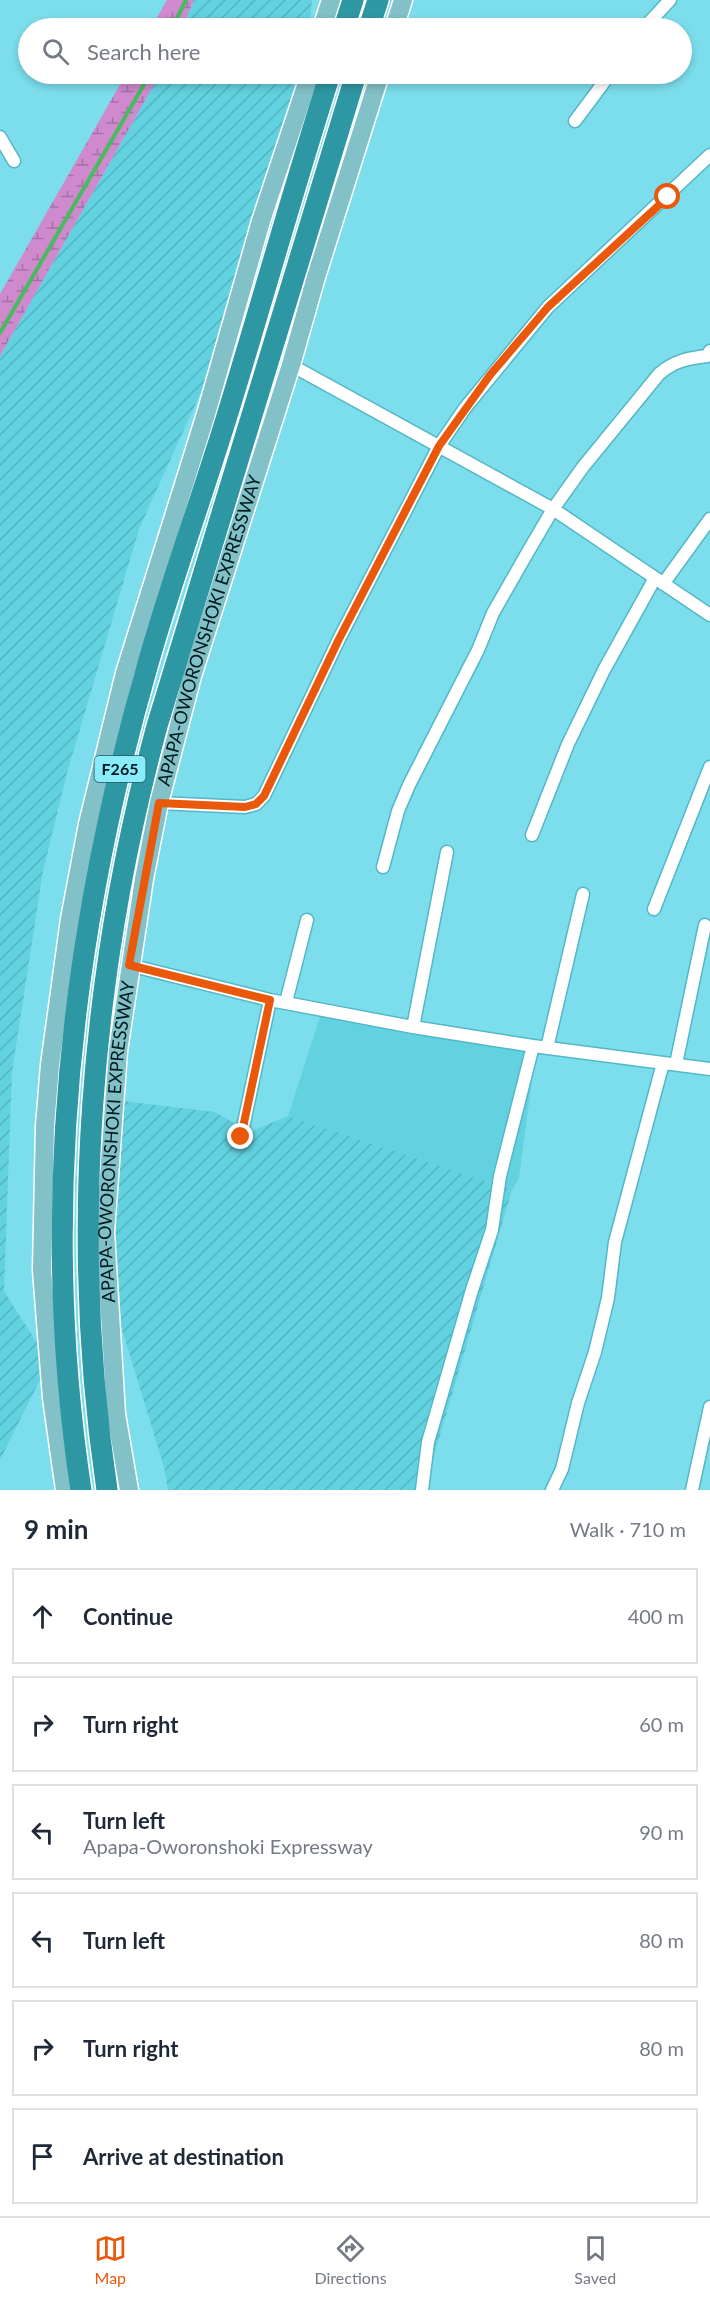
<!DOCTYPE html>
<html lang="en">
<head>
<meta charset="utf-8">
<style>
  :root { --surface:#fff; --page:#f6f6f7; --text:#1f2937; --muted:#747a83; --line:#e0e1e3; --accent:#ea580c }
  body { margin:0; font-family:Lato,sans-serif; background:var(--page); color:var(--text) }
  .stop { position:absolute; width:18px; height:18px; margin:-14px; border:4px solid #ea580c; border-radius:50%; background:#fff }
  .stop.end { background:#ea580c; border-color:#fff; box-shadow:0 2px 6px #0008 }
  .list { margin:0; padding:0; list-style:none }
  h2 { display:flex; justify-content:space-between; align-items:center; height:78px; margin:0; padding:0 24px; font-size:26px }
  h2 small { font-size:20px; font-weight:400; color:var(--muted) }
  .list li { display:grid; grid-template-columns:39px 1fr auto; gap:18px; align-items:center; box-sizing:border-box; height:96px; margin:0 12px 12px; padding:0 12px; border:2px solid var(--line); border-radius:0px }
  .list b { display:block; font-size:22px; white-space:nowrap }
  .list p { margin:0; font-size:20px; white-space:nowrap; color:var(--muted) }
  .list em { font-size:20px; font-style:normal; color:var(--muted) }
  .icon { flex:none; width:33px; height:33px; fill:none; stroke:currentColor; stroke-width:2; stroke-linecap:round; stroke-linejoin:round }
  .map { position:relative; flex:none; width:710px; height:1490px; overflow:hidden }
  .search { position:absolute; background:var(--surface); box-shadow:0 3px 9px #0003; left:18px; right:18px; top:18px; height:66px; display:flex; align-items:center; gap:15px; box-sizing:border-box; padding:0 21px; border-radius:33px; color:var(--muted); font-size:22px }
  .sheet { height:726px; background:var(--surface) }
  nav { display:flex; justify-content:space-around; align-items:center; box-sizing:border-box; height:84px; border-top:2px solid var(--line); background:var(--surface); font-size:16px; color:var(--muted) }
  nav a { display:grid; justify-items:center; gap:3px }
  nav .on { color:var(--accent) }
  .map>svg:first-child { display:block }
  .built { fill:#62d2e1 }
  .industrial { fill:url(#industrial-furrows) }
  .wetland { fill:url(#wetland-marsh) }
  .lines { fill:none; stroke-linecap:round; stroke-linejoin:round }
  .stream { stroke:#48ba5f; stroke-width:4 }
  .minor-casing { stroke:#53b7c5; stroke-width:15 }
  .primary-casing { stroke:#fff; stroke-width:21 }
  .motorway-casing { stroke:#fff; stroke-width:24 }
  .minor { stroke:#fff; stroke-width:12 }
  .primary { stroke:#82c1c8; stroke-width:18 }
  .motorway { stroke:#2e97a4; stroke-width:21 }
  .route { stroke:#ea580c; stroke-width:8 }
  .labels { text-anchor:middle; stroke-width:4.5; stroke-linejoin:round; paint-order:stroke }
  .shield { fill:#89ecfa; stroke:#295a61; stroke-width:1.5 }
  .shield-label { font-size:16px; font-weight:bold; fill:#001b1f }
  .street-label { font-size:18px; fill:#001b1f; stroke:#89ecfa }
</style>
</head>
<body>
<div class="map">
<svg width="710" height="1490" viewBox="0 0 710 1490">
  <defs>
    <pattern id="industrial-furrows" width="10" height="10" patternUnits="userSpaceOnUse" patternTransform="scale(1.5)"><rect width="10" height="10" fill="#62d2e1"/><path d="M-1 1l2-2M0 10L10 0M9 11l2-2" fill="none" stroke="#53b4c1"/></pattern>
    <pattern id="wetland-marsh" width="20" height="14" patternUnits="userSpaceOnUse" patternTransform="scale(1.5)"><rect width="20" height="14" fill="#cf8ace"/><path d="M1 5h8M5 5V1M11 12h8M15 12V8" fill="none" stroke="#a670a7"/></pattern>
  </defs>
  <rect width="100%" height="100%" fill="#7cdeec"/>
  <path class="built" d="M324,1004L537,1042L519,1178L512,1190L288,1116Z"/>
  <path class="industrial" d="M194,0H312L309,28H182Z
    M160,74H304L240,306L139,529L67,773L43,871L12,1072L4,1291L49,1362L0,1460V356Z
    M123,1101L215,1112L250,1132L288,1116L512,1190L428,1476L427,1490H168L164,1467L112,1297L110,1184Z"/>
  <path class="wetland" d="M167,0H194L182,28H151Z
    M126,74H160L0,356V294Z"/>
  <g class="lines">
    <path class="stream" d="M172,28L186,0
      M0,333L150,74"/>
    <defs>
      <path id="minor" d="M644,28L670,0
        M575,121L610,74
        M0,137L14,161
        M291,365L553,509L710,615
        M663,584L710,519
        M159,803L245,807L256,804L264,796L339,639L439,446L465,408L548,307L710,155
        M532,835L568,744L604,670L655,578
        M383,867L398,811L409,785L478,650L493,613L529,550L553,509L583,467L659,374C674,361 688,358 707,356L710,351
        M654,909L710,767
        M129,965L270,1000L413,1027L533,1046L710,1069
        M286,1002L307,920
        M413,1027L447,852
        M547,1048L583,894
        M676,1064L705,925
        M241,1137L270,1000
        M422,1490L428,1442L472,1290L492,1230L500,1176L533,1046
        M552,1490L562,1469L578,1403L595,1352L608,1298L615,1242L663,1063
        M692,1490L710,1407"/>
      <g id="primary">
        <path d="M322,28L331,0"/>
        <path d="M394,28L403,0"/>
        <path d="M65,1490L52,1398L42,1270L45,1126L50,1065L70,919L88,824L125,673L206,414L261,221L310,74"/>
        <path id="s1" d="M129,1490L116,1414L105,1232L118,1051L144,879L159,803L192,676L291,365L316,277L380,74"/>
      </g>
      <path id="motorway" d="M344,28L353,0
        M369,28L378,0
        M81,1490C39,1213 70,936 147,667C171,582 201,500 227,416C262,302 294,187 330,74
        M107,1490C69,1236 90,974 157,726L356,74"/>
    </defs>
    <use href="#minor" class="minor-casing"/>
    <use href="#primary" class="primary-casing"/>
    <use href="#motorway" class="motorway-casing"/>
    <use href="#minor" class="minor"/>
    <use href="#primary" class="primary"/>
    <use href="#motorway" class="motorway"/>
  </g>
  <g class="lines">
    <path class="route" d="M241,1137L270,1000L129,965L159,803L245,807L256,804L264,796L339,639L439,446L490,375L548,307L668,197"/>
  </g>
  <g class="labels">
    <rect class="shield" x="94.5" y="756" width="51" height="26" rx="4.5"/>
    <g class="shield-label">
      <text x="120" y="775">F265</text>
    </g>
    <g class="street-label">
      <text dy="6" stroke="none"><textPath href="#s1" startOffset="872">APAPA-OWORONSHOKI EXPRESSWAY</textPath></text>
      <text dy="6" stroke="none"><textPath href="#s1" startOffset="350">APAPA-OWORONSHOKI EXPRESSWAY</textPath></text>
    </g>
  </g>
</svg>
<div class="stop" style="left:668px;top:197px"></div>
<div class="stop end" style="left:241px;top:1137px"></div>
<div class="search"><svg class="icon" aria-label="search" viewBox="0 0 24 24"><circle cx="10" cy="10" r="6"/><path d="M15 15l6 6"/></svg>Search here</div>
</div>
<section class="sheet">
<h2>9 min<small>Walk · 710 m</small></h2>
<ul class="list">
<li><svg class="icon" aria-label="ahead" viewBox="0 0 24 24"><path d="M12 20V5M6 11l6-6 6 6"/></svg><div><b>Continue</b></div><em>400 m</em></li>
<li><svg class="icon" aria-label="right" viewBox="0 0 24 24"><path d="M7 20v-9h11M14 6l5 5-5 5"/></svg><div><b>Turn right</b></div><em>60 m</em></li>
<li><svg class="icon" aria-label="left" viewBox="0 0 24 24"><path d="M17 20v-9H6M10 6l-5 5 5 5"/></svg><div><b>Turn left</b><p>Apapa-Oworonshoki Expressway</p></div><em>90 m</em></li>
<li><svg class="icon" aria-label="left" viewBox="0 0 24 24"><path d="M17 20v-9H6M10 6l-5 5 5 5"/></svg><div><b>Turn left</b></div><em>80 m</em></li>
<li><svg class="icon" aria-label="right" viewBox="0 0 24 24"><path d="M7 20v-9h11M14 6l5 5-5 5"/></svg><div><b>Turn right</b></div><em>80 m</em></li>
<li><svg class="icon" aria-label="arrive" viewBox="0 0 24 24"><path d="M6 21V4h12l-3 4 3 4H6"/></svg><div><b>Arrive at destination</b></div></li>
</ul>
</section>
<nav>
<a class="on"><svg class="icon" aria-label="map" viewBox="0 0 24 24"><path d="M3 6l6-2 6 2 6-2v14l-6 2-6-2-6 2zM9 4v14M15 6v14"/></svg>Map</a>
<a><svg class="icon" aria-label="directions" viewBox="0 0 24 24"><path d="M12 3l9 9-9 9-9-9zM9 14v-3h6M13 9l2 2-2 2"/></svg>Directions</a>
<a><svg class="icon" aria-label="saved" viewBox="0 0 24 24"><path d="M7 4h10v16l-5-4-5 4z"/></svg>Saved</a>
</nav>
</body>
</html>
